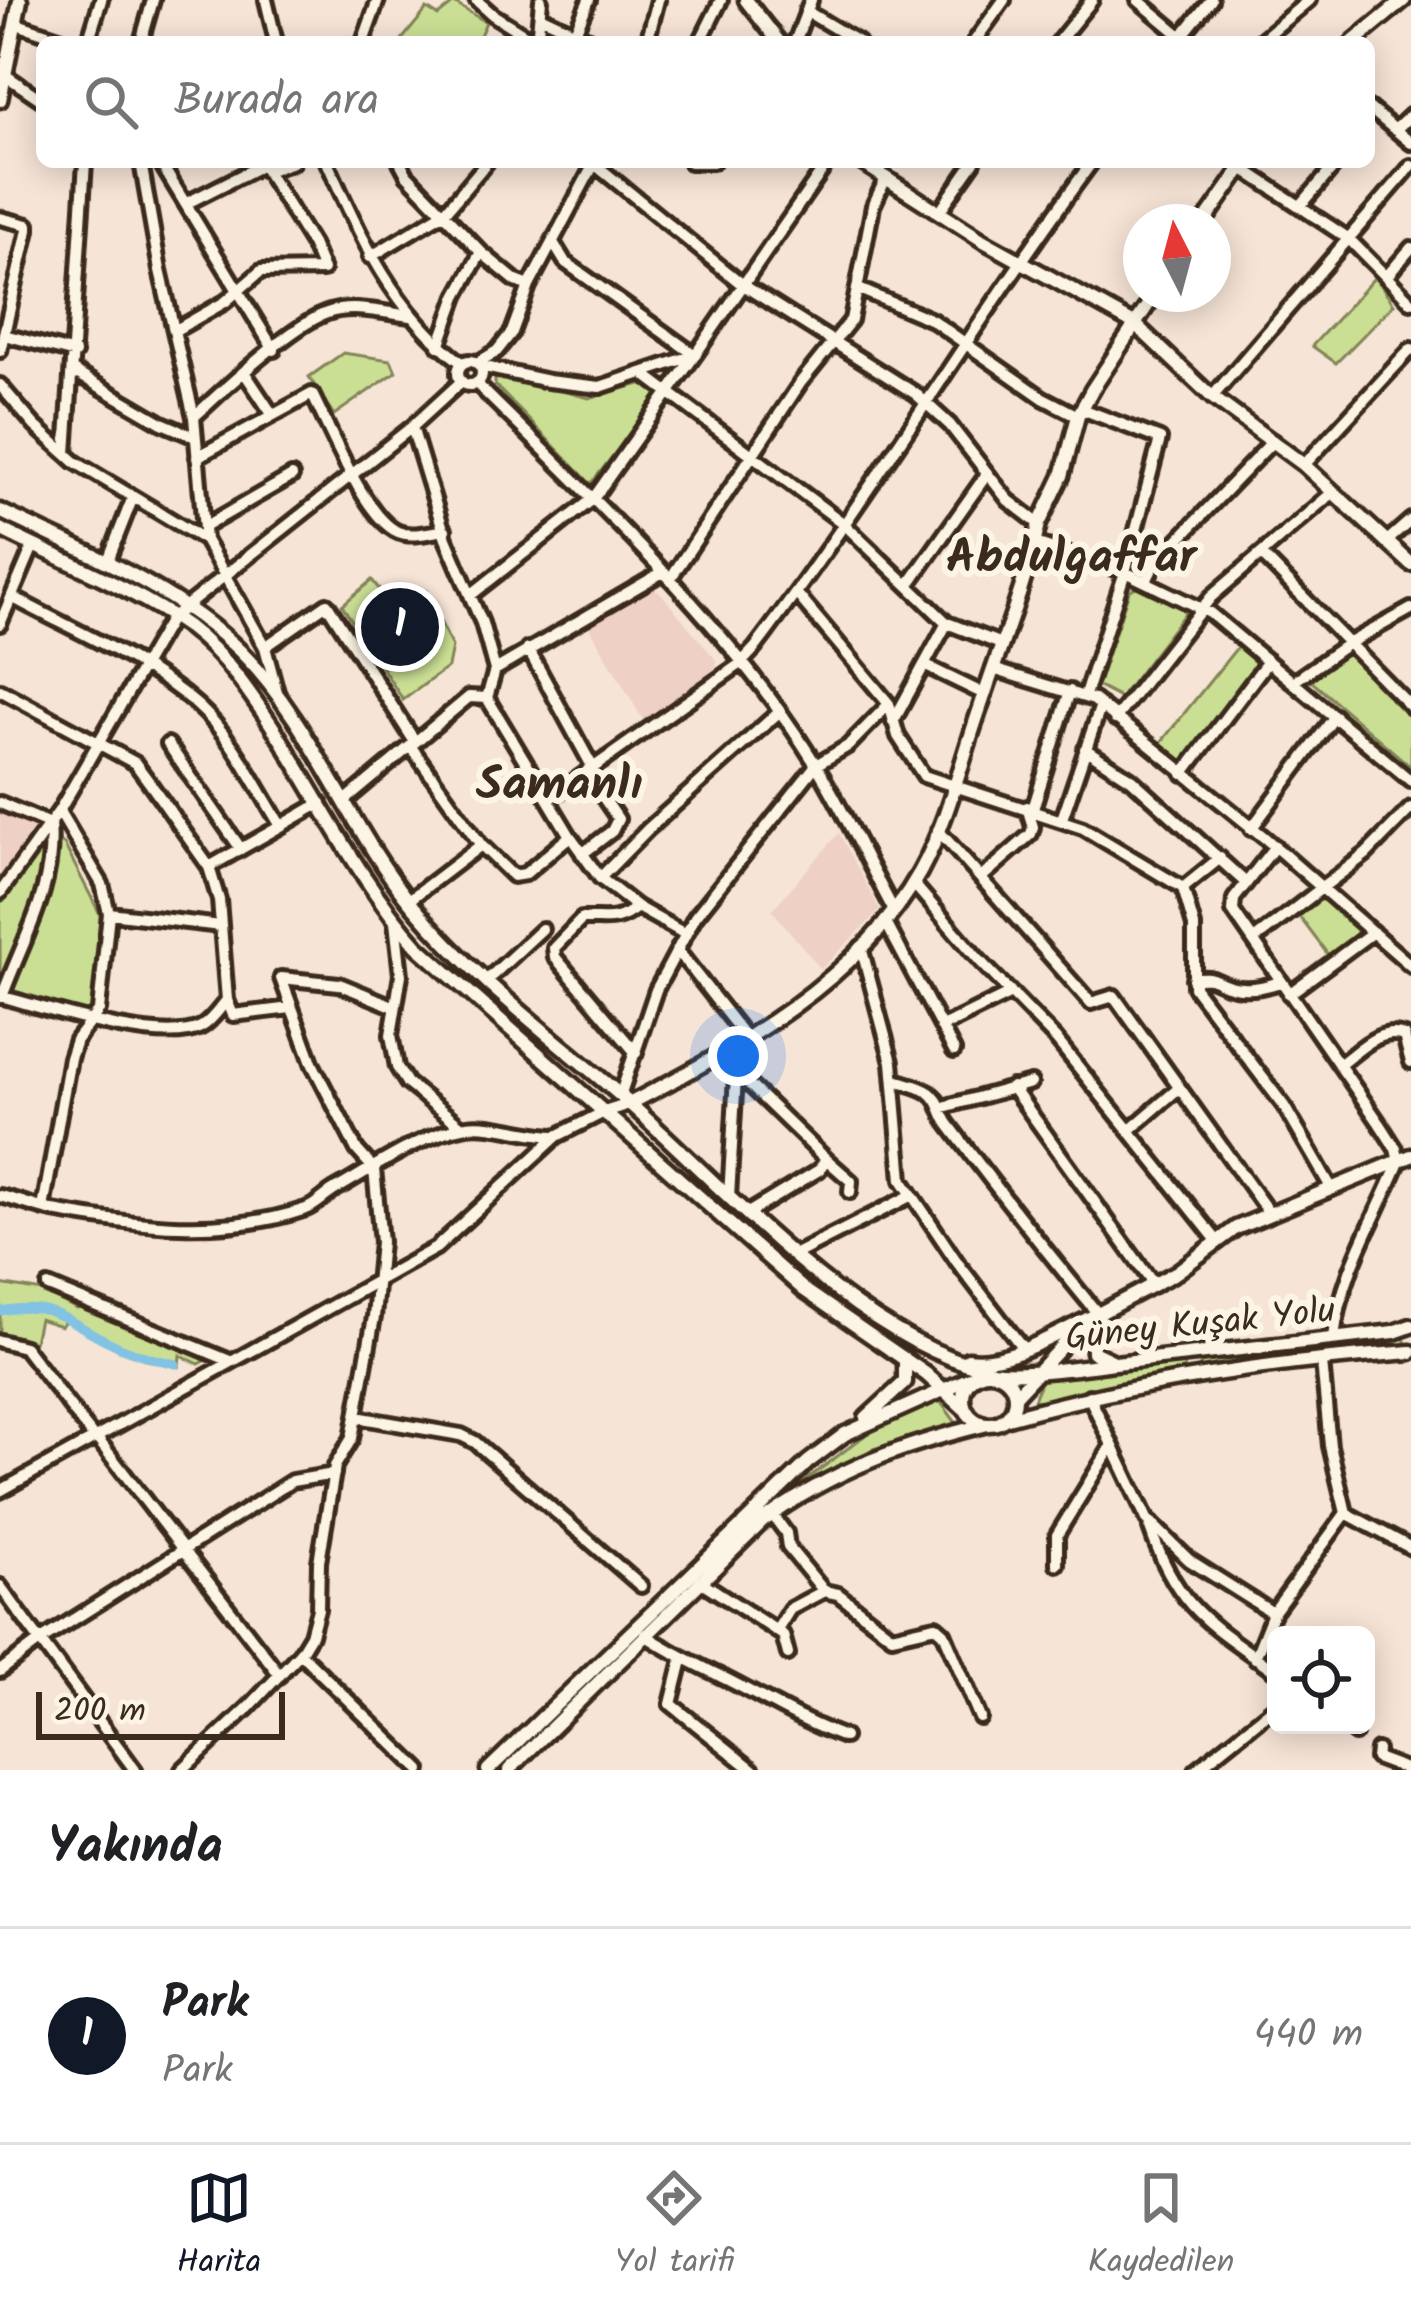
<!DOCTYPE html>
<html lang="tr">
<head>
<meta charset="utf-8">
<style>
  :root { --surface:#fff; --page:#f6f6f6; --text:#202124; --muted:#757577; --line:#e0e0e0; --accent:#111827 }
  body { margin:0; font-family:Kalam,sans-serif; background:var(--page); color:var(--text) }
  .controls { position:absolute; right:36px; bottom:36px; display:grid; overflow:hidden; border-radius:18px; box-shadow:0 6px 30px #0003 }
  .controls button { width:108px; height:108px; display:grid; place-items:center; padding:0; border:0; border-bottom:3px solid var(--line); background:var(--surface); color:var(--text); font:60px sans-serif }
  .compass { position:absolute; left:1123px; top:204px; width:108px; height:108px; border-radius:50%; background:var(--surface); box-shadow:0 6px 30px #0003; rotate:354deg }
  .scale { position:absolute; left:36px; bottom:30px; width:249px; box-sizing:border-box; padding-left:12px; border:6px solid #3b2a1e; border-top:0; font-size:33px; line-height:42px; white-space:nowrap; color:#3b2a1e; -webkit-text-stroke:9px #fcf5e5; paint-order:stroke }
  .you { position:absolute; left:738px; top:1056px; width:42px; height:42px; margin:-30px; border:9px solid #fff; border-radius:50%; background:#1a73e8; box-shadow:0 0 0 18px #1a73e833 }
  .badge { display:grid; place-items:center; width:78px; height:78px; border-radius:50%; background:var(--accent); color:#fff; font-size:39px; font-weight:700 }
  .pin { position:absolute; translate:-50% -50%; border:6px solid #fff; box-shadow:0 3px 12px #0006 }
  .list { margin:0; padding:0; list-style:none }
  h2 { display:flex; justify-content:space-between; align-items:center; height:156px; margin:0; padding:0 48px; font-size:51px }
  h2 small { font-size:39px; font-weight:400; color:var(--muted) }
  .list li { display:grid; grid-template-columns:78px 1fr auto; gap:36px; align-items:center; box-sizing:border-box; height:216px; padding:0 48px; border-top:3px solid var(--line) }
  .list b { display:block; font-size:45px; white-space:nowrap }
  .list p { margin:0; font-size:39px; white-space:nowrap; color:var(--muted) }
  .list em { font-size:39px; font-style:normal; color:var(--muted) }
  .icon { flex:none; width:66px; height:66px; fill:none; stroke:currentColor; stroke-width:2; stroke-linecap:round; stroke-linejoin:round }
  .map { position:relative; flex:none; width:1411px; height:1770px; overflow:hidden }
  .search { position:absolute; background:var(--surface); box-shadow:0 6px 30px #0003; left:36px; right:36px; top:36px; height:132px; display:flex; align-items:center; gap:30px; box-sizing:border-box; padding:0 42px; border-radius:18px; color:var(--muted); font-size:45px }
  .sheet { height:372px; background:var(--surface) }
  nav { display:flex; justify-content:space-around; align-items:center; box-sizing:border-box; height:168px; border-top:3px solid var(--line); background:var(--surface); font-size:33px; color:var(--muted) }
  nav a { display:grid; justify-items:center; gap:6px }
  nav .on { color:var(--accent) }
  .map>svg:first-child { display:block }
  .built { fill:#eed0c5 }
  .green { fill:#cbdf94; stroke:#838459; stroke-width:3 }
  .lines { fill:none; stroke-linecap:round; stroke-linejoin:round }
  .canal { stroke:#82c2e2; stroke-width:9 }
  .minor-casing { stroke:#3b2a1e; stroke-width:20 }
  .major-casing { stroke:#3b2a1e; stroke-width:21 }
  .minor { stroke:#fcf5e5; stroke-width:10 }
  .major { stroke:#fcf5e5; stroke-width:12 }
  .labels { text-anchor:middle; stroke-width:12; stroke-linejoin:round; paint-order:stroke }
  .street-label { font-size:36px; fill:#3b2a1e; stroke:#fcf5e5 }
  .district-label { font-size:48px; font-weight:bold; fill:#3b2a1e; stroke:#fcf5e5 }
</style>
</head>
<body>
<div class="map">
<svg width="1411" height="1770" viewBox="0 0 1411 1770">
  <rect width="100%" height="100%" fill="#f6e4d6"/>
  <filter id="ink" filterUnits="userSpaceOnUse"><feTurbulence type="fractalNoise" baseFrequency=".00833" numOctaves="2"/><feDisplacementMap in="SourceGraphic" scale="24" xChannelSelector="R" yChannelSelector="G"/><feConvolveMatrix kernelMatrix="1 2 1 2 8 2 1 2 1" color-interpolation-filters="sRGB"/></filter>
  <g filter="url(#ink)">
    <path class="built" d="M649,588L659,591L717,661L715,669L643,720L587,623Z
      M0,810L35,826L36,833L0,878Z
      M839,833L880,910L821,969L772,910Z"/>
    <path class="green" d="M454,3L486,22L477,42H400L427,9L438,16Z
      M1375,277L1394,304L1336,363L1312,346Z
      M343,353L391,360L396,372L334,415L309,377Z
      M503,376L589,398L648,382L658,391L656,400L591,484L495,385V378Z
      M372,580L393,607L426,591L452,647L448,667L403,700L342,605Z
      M1138,586L1182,608L1185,613L1120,698L1097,686L1129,591Z
      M1239,645L1254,658L1256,670L1187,759L1177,760L1158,746Z
      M1347,650L1411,713V767L1311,681Z
      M57,841L64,844L101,916L93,1006L89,1014L0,992V901L45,844Z
      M1320,897L1359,927L1356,934L1329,956L1298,915Z
      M0,1284L42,1291L77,1309L82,1302L200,1353L205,1361L199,1364L180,1355L179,1367L147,1360L65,1321L61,1326L39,1319L33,1346L20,1337L0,1333Z
      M1403,1336L1408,1348L1204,1370L1198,1362Z
      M1184,1364L1185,1370L1032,1406L1041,1380Z
      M937,1397L957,1424L873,1449L777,1502L864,1436Z"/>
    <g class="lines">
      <path class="canal" d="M0,1311C51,1301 62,1318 105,1340C128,1352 151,1359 176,1364"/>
      <defs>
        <path id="minor" d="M266,0L276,42
          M476,0L493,15L536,42
          M1138,0L1188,42
          M806,11L858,42
          M540,16L595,42
          M17,24L71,42
          M575,32L589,0
          M88,42L101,0
          M141,42L153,0
          M363,42L378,0
          M537,42L541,0
          M647,42L658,0
          M700,42L721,0
          M795,42L811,0
          M974,42L1004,0
          M1058,42L1092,0
          M1177,42L1211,0
          M1259,42L1309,0
          M8,77L42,100
          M1369,108L1411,143
          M1395,130L1411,115
          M141,162L160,270L194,417L205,540
          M160,162L274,350
          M327,162C361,238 394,312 462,363
          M400,162L407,175L481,252L457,296L439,346
          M592,162L743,285L916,394L950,425L1008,500L1039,524
          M690,162H713
          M1242,168L1349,239L1411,302
          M266,171L293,162
          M187,203L262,165
          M1302,204L1338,162
          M939,212L974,162
          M0,218L28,225V230L0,351
          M481,252L516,281L529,286
          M370,257L445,212L487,162
          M1387,276L1411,248
          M859,289L932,320L1043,398L1078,416
          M174,331L225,302L261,271L323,270L312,244L261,162
          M4,335L75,353
          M458 373a12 12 0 1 1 24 0a12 12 0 1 1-24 0Z
          M477,363L497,351L512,332L529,286L595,162
          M480,366L548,381L600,387L695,355L828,162
          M73,371L162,423L195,437
          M244,372L272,414
          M644,374L844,524L947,623L1001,644
          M476,383C593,499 729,625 816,765C844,811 867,861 893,909
          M0,385L35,426L75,462L205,540L265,647L277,692
          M1212,397L1411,166
          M1082,409L1160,439L1125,572L1085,695
          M194,417C223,390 292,325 327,313C353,304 385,313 411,316
          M412,427L446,539L482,623L495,670L487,698L570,836L600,878L637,907L685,934
          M66,454L85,162
          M197,457L312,394C329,427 365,518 398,532C412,538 431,532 445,530
          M1304,465L1411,349
          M204,527L292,476
          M1386,542L1411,520
          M1035,543L1125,572L1210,613L1411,781
          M1262,555L1411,707
          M107,563L133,497
          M670,579L801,382L851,320L873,206L886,178
          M1146,581L1154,565L1273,441
          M909,584L987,474
          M796,593L889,704L898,736L924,776L1083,828L1183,888L1194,926V987L1284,1106L1332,1189
          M472,594L593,499L695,355L565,262L554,244
          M12,597C72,630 145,659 197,705C233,737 256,786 281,826L321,803
          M0,624L33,546
          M265,647L327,604L415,742
          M528,649L592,766L589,768
          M924,665L984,694
          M993,669L1094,700L1265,838L1411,966
          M495,670L663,572
          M1293,682L1346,645L1411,609
          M0,690L135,763L149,782L209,867L219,900L227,1000L233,1015L291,1008
          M1115,719L1211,597L1333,492
          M893,722L947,623
          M168,744L241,849
          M411,747L481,845L513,876L525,874L570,836
          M1085,749L1131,779L1246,883
          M1183,774L1268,661
          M549,799L740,664L755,648C874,491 975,321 1092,162
          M346,800L469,697L487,698
          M0,803L50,824C56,887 23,939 2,997
          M1033,809L1070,691
          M59,811L102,884L109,913L221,926
          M1062,819L1101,705
          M1251,829L1335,716
          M938,830L1091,1003L1114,996L1269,1213
          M1275,846L1234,899L1233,911L1380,1124L1396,1149L1399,1162C1374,1222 1341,1273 1334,1338
          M582,854L612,831L618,819L586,772
          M209,867L281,826
          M982,877L1031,834L1033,827L1027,807
          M600,878L648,829L779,712
          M913,883L980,961L1056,1039L1218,1242
          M1183,888L1220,858
          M0,893L59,811L171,618L412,427L461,382
          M409,900L481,845
          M885,921L954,1051
          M395,922L401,975L391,1035L397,1067L407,1083L462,1127
          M1254,940L1366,854L1411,808
          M861,947L892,1062L902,1180L957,1262L1022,1347
          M677,950L747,1039
          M1193,979C1215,975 1212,981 1230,986C1246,991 1265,987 1280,982
          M486,981L542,929
          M1289,994L1373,932
          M0,996C45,1008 161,1047 201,1027C211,1022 220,1008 227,1000
          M942,1027L1011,993
          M636,1053L555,957L554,948L582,919C606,918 616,924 637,907
          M720,1056L826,1159L819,1170L748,1213
          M1339,1065C1359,1051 1379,1027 1404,1036L1411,1062
          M895,1080C907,1084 920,1086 930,1093C941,1101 941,1115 949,1125C997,1189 1047,1252 1098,1314
          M1012,1087L1154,1285
          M620,1096L656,990L695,917L816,765L848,746L889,704
          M940,1108L1031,1083
          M1130,1130L1179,1088
          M826,1159L851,1181L850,1192
          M0,1196C18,1200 35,1207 53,1211C137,1226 223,1237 306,1209C317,1205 325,1195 336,1189C375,1167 422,1134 467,1126C492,1122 529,1136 557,1136
          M729,1197L736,1076
          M43,1208L70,1058L76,1040L99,1010L109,913
          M794,1255L910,1196
          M48,1286L230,1361
          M0,1341L24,1347L94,1438
          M1322,1362L1330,1446L1346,1513L1411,1548
          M1089,1396L1147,1519L1189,1560L1273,1613
          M356,1417L461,1435L475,1442L641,1586
          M96,1437L280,1675
          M0,1491L436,1248L557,1136L604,1112L629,1104
          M772,1514L786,1533L788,1547L824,1591L790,1609L777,1630
          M1150,1528C1178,1611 1211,1624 1276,1672
          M1057,1564V1535L1111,1447
          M700,1581L783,1635L788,1654
          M0,1586L135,1770
          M824,1591L838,1594L892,1636L936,1626L944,1633L980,1718
          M645,1635C669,1651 692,1662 718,1675C761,1696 800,1721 844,1737
          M300,1653L420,1770
          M1255,1658L1273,1613L1346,1513
          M682,1660L671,1704L753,1770
          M0,1671L41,1640L292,1481L334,1474
          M1344,1725L1355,1734
          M1377,1750L1376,1758L1408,1770
          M182,1770L249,1707L300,1653L311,1635L318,1609L319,1562L335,1466L352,1438L374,1317L381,1242L374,1169L357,1150L313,1065L281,978L339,984L395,1007
          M1196,1770L1276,1706"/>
        <path id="major" d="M746,0L779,42
          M1353,42L1404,0
          M0,100L20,0
          M861,162L982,240L1136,325L1212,397L1304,465L1411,564
          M1204,222L1246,162
          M0,511C83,551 175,587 241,652C314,725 349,830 414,907C475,979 550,1035 621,1096C723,1185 854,1338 988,1370C1017,1377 1083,1367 1115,1363C1208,1353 1301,1342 1394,1332L1411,1326
          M0,529C59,559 135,589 188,627C225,655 251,694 276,732C322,804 361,884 418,947L803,1289L926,1374L967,1411
          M629,1104C736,1048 859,981 920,872C948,821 961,762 980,708C1000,647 1025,586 1039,524L1062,476L1078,416L1092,390L1155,294
          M968,1359C1010,1365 1060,1331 1098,1314L1070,1337L1015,1396
          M1112,1361L1093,1352L1092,1335L1098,1314L1177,1272L1236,1228L1411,1156
          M963 1398a26 26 0 1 1 52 0a26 26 0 1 1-52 0Z
          M866,1418L905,1382V1359
          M1004,1419C1138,1382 1273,1362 1411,1352
          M488,1770L808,1462L845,1434L977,1375
          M509,1770L763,1521C832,1470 905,1444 988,1424"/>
      </defs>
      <use href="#minor" class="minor-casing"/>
      <use href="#major" class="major-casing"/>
      <use href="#minor" class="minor"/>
      <use href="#major" class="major"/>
    </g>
  </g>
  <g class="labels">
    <g class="street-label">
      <text transform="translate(1200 1322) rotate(-6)" y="13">Güney Kuşak Yolu</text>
    </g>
    <g class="district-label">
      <text x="1071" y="572">Abdulgaffar</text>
      <text x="559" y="799">Samanlı</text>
    </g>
  </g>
</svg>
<div class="controls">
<button><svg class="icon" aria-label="locate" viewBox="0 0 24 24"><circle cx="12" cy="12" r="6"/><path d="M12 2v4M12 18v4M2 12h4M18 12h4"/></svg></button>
</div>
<svg class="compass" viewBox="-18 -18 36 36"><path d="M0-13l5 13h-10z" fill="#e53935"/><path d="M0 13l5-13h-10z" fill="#757577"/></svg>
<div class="scale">200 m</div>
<div class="you"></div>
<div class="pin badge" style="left:400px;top:627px">1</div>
<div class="search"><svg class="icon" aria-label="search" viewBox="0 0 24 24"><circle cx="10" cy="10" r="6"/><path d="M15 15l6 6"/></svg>Burada ara</div>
</div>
<section class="sheet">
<h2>Yakında<small></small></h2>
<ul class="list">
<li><span class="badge">1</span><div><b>Park</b><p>Park</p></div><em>440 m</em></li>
</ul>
</section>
<nav>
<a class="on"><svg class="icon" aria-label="map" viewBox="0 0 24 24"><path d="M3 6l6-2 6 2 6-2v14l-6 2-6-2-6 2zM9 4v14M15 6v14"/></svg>Harita</a>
<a><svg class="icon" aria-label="directions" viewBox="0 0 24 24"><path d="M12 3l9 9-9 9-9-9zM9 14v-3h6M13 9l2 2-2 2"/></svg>Yol tarifi</a>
<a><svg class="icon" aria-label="saved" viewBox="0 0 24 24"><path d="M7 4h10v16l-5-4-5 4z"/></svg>Kaydedilen</a>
</nav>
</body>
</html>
